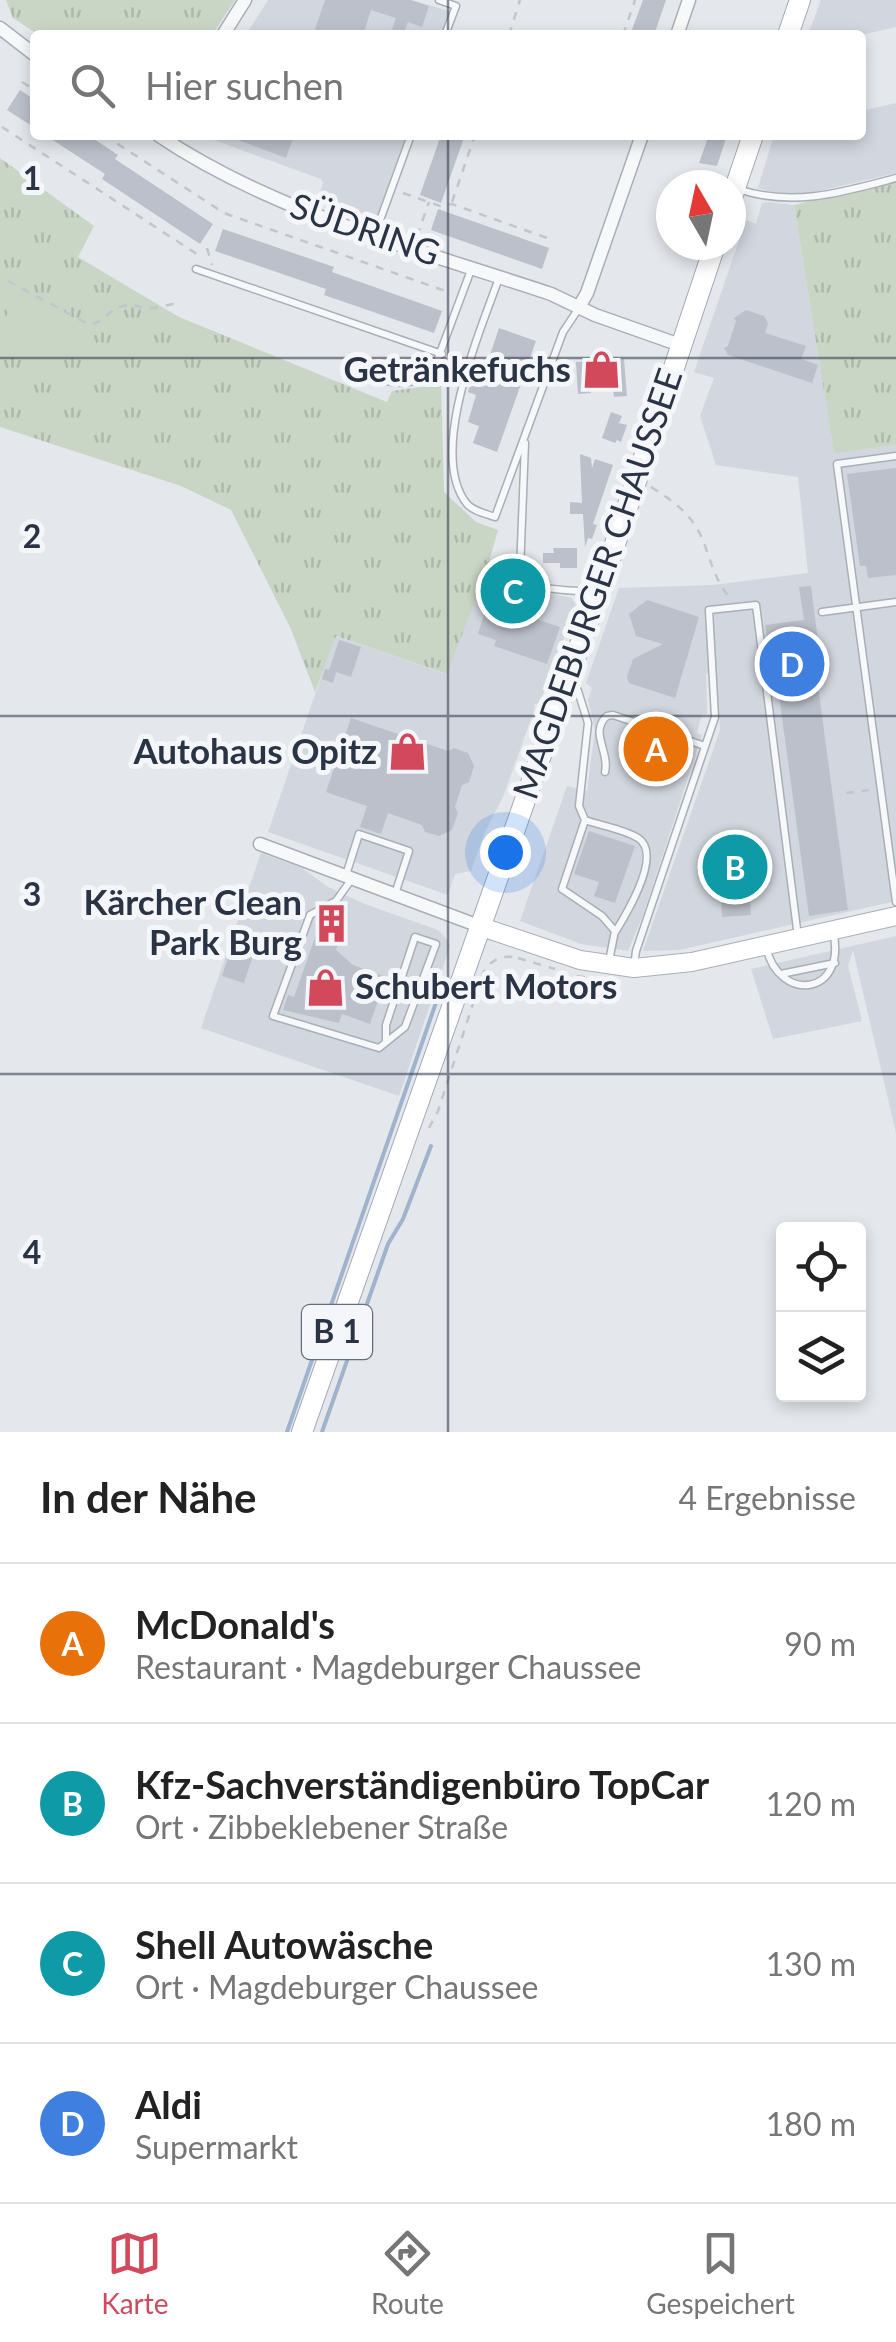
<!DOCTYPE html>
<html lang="de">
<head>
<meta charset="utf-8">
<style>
  :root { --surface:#fff; --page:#f2f2f2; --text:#222; --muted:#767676; --line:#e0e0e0; --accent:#d1495b }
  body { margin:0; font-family:Lato,sans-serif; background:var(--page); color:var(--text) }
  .controls { position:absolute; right:30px; bottom:30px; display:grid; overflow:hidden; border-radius:10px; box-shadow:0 5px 15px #0003 }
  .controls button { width:90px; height:90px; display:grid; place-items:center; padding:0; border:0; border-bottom:2px solid var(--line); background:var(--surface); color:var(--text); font:50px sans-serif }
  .compass { position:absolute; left:656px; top:170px; width:90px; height:90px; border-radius:50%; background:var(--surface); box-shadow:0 5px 15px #0003; rotate:351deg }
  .you { position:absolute; left:505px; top:852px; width:35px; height:35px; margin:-25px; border:8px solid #fff; border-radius:50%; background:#1a73e8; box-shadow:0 0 0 15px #1a73e833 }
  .badge { display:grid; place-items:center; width:65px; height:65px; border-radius:50%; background:var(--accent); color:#fff; font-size:32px; font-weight:700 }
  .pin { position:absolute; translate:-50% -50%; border:5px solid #fff; box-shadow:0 2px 10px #0006 }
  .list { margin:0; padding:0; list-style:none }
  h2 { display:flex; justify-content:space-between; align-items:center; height:130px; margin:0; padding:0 40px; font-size:42px }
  h2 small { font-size:32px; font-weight:400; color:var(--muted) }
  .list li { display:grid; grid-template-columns:65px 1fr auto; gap:30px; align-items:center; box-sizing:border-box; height:160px; padding:0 40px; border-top:2px solid var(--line) }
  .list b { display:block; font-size:38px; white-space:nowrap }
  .list p { margin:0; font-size:32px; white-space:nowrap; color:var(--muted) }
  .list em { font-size:32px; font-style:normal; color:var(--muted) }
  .icon { flex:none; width:55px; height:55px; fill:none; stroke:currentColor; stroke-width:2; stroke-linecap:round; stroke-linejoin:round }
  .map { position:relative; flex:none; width:896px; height:1432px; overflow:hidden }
  .search { position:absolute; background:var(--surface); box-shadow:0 5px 15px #0003; left:30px; right:30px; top:30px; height:110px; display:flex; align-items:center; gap:25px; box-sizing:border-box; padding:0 35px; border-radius:10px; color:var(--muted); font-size:38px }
  .sheet { height:770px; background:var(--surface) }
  nav { display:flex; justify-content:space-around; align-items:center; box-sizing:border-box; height:140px; border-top:2px solid var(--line); background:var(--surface); font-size:28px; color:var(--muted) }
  nav a { display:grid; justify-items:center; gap:5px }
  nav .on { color:var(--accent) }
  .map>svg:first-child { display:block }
  .built { fill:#d2d6de }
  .grass { fill:url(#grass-tufts) }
  .garden { fill:#c9d6c5 }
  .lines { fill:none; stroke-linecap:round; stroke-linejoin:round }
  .stream { stroke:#9fb4cc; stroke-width:4 }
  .building { fill:#bbc0ca }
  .lane-casing { stroke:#a9aeb7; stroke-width:9 }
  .street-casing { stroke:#a9aeb7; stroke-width:15 }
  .secondary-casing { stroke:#a9aeb7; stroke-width:20 }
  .primary-casing { stroke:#a3abb8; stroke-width:22 }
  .path { stroke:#c2c5cb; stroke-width:2.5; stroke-dasharray:8 8; stroke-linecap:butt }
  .lane { stroke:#f7f8fa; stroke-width:6 }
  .street { stroke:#f7f8fa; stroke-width:12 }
  .secondary { stroke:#fff; stroke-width:18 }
  .primary { stroke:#fff; stroke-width:20 }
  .grid { fill:none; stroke:#2b3445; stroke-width:2.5; stroke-opacity:0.55 }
  .labels { text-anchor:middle; stroke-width:10; stroke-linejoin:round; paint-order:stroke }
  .shield { fill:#f4f6f9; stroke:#676e7b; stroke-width:2.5 }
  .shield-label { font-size:32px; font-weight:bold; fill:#2b3445 }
  .street-label { font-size:35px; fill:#2b3445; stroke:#f4f6f9 }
  .poi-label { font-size:35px; font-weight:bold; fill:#2b3445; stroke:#f4f6f9; text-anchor:end }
  .grid-label { font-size:32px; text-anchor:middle; font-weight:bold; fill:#2b3445; stroke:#f4f6f9; stroke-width:10; stroke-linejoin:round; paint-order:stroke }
</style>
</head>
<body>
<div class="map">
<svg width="896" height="1432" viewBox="0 0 896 1432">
  <defs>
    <pattern id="grass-tufts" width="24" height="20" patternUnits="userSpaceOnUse" patternTransform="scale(2.5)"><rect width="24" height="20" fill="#c9d6c5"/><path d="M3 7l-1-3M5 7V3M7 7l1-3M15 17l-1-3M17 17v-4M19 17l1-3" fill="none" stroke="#adb8ab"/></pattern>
  </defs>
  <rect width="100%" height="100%" fill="#e4e7ec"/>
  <path class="built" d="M268,0H411L449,11L441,34L429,30L426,35H246Z
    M821,0H896V27L861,35H808Z
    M896,103V173L806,194L786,196L758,188L774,135H861V111Z
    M200,135H406L376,220L317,202L323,183L321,179Z
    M769,202L794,205L834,452L896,445V901L679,950L643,951L720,730L717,677L706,673L707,714H702L697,733L702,735L643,915L628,951L581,944L520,921L567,786L587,791L595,729L588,700L592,688L586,683L619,588L713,585L808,573L798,477L716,465L700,416L714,378L694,372L746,220L756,224L762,203Z
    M486,572L536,591L572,598L576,606L539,705L534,704L535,708L503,797L485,832L471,871L455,874L448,895L268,832L335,636L446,674Z
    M261,853L302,868L328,887L365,904L438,930L448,941L450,946L399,1096L201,1028Z
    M896,936V1133L853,950L848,966L862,1021L773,1039L751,969Z"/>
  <path class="grass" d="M6,0H235L212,35H39L13,18Z
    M0,158L94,226L78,257L179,317L387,402L392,391L427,386L441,378L444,492L476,522L498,530L486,572L447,674L336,636L315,692L290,627L231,510L181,486L0,427Z
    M896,181V445L834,453L794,205Z"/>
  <path class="garden" d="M20,288L74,318L52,358L0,329Z"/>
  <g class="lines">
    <path class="stream" d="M287,1432L439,994
      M322,1432L388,1244L403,1219L431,1146"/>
  </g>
  <path class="building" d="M325,0H411L429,6L422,27L408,22L403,35H390L396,18L371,10L363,35H313Z
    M643,0H666L654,35H630Z
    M20,90L35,100V128L7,110Z
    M45,135H88L118,155L115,159L213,224L200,244L102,179L105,174Z
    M225,135H294L286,158Z
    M441,135H465L441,203L420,195Z
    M709,135H727L717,166L699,163Z
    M438,209L549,248L542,269L431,230Z
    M223,229L334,267L332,272L442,311L434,333L324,295L326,289L215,251Z
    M746,310L764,316L768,323L765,333L806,346L801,359L818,365L812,383L728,355L724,348L728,346L736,321L734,318Z
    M499,328L536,341L497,452L473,443L479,426L468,422L476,395L468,392L476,363L486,367Z
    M624,359L627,396L614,397L612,379L590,381L591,393L578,394L576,362Z
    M611,412L622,416L619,423L627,425L621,442L617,440L615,443L602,438Z
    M580,454L591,458L592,468L595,459L613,465L593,524L597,525L592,539L588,538L585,547L583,514H570V502L582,503Z
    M896,468V575L868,578L866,566H860L847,474Z
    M553,548H577V568H560V563H543V553H554Z
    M505,581L525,588L518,613L560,627L547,664L494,646L496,640L478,634L488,602L496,605Z
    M811,586L818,641H812L848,910L809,916L776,673H772L765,625L804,620L799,587Z
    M647,600L699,617L675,698L629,683L627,677L633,659L663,644L636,636L629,614Z
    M339,640L361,647L351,677L336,672L333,683L322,679L325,669L329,670Z
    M351,718L448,751L454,748L468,753L474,766L469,782L462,785L455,807L458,813L452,830L439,836L425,832L422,825L388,813L381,834L360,827L367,806L326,792Z
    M629,728L690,748L683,767L621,751Z
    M589,831L635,846L615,903L594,896L599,882L574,874Z
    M747,848L751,915L722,917L719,850Z
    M329,912L341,916L335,935L340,937L336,950L353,965L386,977L370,1024L342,1014L339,1023L283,1010L288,995L294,997L318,929L323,931Z
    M232,945L254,952L244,983L222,976Z"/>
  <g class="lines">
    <defs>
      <path id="lane" d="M439,0L456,6L445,35
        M741,190C795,207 843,192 896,178
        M375,234L411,135
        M196,269L442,354
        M499,278C480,332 427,454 467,504C473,511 486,514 495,517L563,332L579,308
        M381,379C400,386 418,383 434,369L471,270
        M525,443L520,571C536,594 567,589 592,592
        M896,456L837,464L896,902
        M822,612L896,602
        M571,687L578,691L588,723L579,806L585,820L562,889L602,916L615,931L609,961
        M605,772C610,752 589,732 607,716L613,715L705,746
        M585,820C602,826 624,829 638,838C663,854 627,913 616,931
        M346,875L359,834L409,851L395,894
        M351,880L336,901L310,915L273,1016L379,1048L405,1027L436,944L415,937L386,1025V1042
        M766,947C779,1004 848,996 833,931
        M634,967L636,951L715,717L709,610L756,605L798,937
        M781,974L835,963"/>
      <path id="street" d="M0,28L35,55
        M223,35L245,0
        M677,35L689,0
        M158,135C273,213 420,250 551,294L595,315L680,345
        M579,307L587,293L642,135
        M260,844L479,926"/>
      <path id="secondary" d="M479,926L580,960L634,968L692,962L896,916"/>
      <path id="primary" d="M788,35L800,0
        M731,200L753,135
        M302,1432L606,571L715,245"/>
    </defs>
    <use href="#lane" class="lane-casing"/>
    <use href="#street" class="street-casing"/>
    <use href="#secondary" class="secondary-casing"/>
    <use href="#primary" class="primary-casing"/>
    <path class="path" d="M509,35L520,0
      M623,35L635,0
      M22,82L35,90
      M2,127L203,258
      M104,135L224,213L451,293
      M403,193L440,206L452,204L550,239
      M452,202L475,135
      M417,236L429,202
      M207,248L212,265
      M8,281L90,325L102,320L115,308L131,304L147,309L174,304
      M651,487C670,499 688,511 699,532C711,556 712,578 731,599
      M846,793L869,790
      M518,958L555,969
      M577,976L623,983
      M429,1128L438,1111L483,973C491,959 503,954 518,958"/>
    <use href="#lane" class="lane"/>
    <use href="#street" class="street"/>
    <use href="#secondary" class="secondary"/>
    <use href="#primary" class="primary"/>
  </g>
  <path class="grid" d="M448,0V35M448,135V1432M0,358H896M0,716H896M0,1074H896"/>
  <defs>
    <symbol id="shop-bare" viewBox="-9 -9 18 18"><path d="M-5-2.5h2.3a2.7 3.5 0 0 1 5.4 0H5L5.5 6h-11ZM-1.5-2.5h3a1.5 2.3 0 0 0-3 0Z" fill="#d1495b" stroke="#f4f6f9" stroke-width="2.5" paint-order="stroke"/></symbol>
    <symbol id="building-bare" viewBox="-9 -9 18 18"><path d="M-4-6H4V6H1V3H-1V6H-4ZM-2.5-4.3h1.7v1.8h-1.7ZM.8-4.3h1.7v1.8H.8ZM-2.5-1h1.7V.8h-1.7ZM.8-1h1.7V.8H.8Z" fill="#d1495b" stroke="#f4f6f9" stroke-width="2.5" paint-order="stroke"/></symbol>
  </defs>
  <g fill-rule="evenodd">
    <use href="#shop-bare" x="574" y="342" width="55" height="55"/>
    <use href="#shop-bare" x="380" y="724" width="55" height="55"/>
    <use href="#building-bare" x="304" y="896" width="55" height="55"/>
    <use href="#shop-bare" x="298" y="960" width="55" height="55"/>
  </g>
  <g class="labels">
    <rect class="shield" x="302" y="1305" width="70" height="54" rx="8"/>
    <g class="shield-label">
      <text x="337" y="1343">B 1</text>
    </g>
    <g class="street-label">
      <text transform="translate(365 230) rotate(19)" y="12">SÜDRING</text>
      <text transform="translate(598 584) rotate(-71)" y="12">MAGDEBURGER CHAUSSEE</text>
    </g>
    <g class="poi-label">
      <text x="571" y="382">Getränkefuchs</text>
      <text x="377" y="764">Autohaus Opitz</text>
      <text x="302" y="915">Kärcher Clean<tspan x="302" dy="40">Park Burg</tspan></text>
      <text x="355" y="999" text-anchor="start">Schubert Motors</text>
    </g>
  </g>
  <g class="grid-label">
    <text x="32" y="190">1</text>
    <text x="32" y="548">2</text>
    <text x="32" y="906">3</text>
    <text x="32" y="1264">4</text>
  </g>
</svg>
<div class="controls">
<button><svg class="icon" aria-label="locate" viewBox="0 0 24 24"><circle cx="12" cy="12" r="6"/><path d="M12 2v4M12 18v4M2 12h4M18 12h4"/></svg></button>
<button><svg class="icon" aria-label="layers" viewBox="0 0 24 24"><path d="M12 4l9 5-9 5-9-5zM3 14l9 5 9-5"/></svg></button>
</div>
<svg class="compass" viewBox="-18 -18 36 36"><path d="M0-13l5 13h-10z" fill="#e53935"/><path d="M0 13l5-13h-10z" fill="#767676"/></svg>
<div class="you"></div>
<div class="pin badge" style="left:656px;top:749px;background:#e8710a">A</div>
<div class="pin badge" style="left:735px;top:867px;background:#0f9aa8">B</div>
<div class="pin badge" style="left:513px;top:591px;background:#0f9aa8">C</div>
<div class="pin badge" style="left:792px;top:664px;background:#3f7fe0">D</div>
<div class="search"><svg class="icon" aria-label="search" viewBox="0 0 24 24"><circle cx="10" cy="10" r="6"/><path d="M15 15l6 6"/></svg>Hier suchen</div>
</div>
<section class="sheet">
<h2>In der Nähe<small>4 Ergebnisse</small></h2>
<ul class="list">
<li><span class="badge" style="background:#e8710a">A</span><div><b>McDonald's</b><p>Restaurant · Magdeburger Chaussee</p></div><em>90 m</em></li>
<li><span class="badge" style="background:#0f9aa8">B</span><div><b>Kfz-Sachverständigenbüro TopCar</b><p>Ort · Zibbeklebener Straße</p></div><em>120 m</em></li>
<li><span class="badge" style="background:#0f9aa8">C</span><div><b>Shell Autowäsche</b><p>Ort · Magdeburger Chaussee</p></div><em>130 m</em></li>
<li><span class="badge" style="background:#3f7fe0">D</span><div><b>Aldi</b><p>Supermarkt</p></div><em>180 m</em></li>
</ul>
</section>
<nav>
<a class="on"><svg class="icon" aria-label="map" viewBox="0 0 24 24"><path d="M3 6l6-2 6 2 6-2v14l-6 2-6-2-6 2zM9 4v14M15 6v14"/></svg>Karte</a>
<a><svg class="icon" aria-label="directions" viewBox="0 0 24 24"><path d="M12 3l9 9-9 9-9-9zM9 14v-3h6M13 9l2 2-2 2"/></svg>Route</a>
<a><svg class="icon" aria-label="saved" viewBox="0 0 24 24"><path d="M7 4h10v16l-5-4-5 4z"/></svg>Gespeichert</a>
</nav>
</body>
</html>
